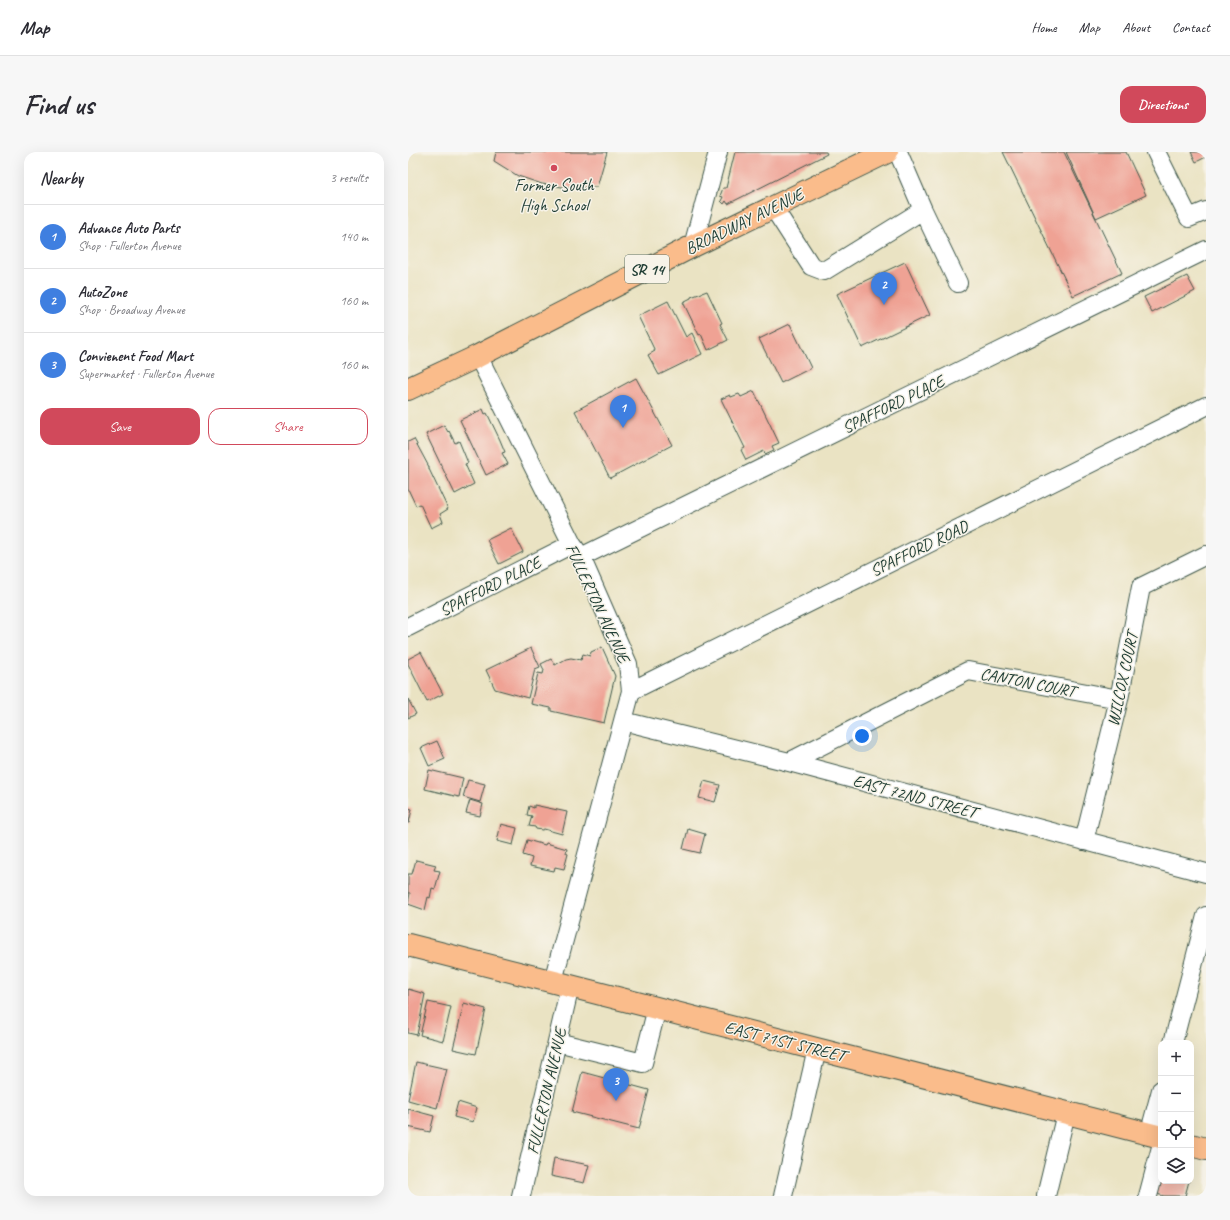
<!DOCTYPE html>
<html lang="en">
<head>
<meta charset="utf-8">
<style>
  :root { --surface:#fff; --page:#f7f7f7; --text:#2b2b33; --muted:#7c7c81; --line:#e1e1e2; --accent:#d1495b }
  body { margin:0; font-family:Caveat,sans-serif; background:var(--page); color:var(--text) }
  .controls { position:absolute; right:12px; bottom:12px; display:grid; overflow:hidden; border-radius:8px; box-shadow:0 4px 16px #0002 }
  .controls button { width:36px; height:36px; display:grid; place-items:center; padding:0; border:0; border-bottom:1px solid var(--line); background:var(--surface); color:var(--text); font:20px sans-serif }
  .you { position:absolute; left:454px; top:584px; width:14px; height:14px; margin:-10px; border:3px solid #fff; border-radius:50%; background:#1a73e8; box-shadow:0 0 0 6px #1a73e833 }
  .badge { display:grid; place-items:center; width:26px; height:26px; border-radius:50%; background:var(--accent); color:#fff; font-size:13px; font-weight:700 }
  .pin { position:absolute; translate:-50% -33px; filter:drop-shadow(0 1px 2px #0008) }
  .pin::after { content:''; position:absolute; top:21px; width:14px; height:12px; background:inherit; clip-path:polygon(0 0,100% 0,50% 100%) }
  .list { margin:0; padding:0; list-style:none }
  h2 { display:flex; justify-content:space-between; align-items:center; height:52px; margin:0; padding:0 16px; font-size:17px }
  h2 small { font-size:13px; font-weight:400; color:var(--muted) }
  .list li { display:grid; grid-template-columns:26px 1fr auto; gap:12px; align-items:center; box-sizing:border-box; height:64px; padding:0 16px; border-top:1px solid var(--line) }
  .list b { display:block; font-size:15px; white-space:nowrap }
  .list p { margin:0; font-size:13px; white-space:nowrap; color:var(--muted) }
  .list em { font-size:13px; font-style:normal; color:var(--muted) }
  .actions { display:flex; gap:8px; padding:12px 16px }
  .actions a { flex:1; padding:9px 0; border:1px solid var(--accent); border-radius:12px; text-align:center; font-size:14px; color:var(--accent) }
  .actions .main { background:var(--accent); color:#fff }
  .icon { flex:none; width:22px; height:22px; fill:none; stroke:currentColor; stroke-width:2; stroke-linecap:round; stroke-linejoin:round }
  .map { position:relative; flex:none; width:798px; height:1044px; overflow:hidden; border-radius:12px }
  header { display:flex; align-items:center; gap:24px; box-sizing:border-box; height:56px; padding:0 20px; background:var(--surface); border-bottom:1px solid var(--line) }
  header strong { font-size:19px }
  nav { display:flex; gap:22px; margin-inline-start:auto; font-size:14px }
  .intro { display:flex; align-items:center; justify-content:space-between; box-sizing:border-box; height:96px; padding:0 24px }
  h1 { margin:0; font-size:28px }
  .button { padding:10px 18px; border-radius:12px; background:var(--accent); color:#fff; font-size:14px; font-weight:700 }
  main { display:flex; gap:24px; padding:0 24px }
  aside { flex:1; background:var(--surface); border-radius:12px; box-shadow:0 4px 16px #0002 }
  .map>svg:first-child { display:block }
  .building { fill:#efa294 }
  .lines { fill:none; stroke-linecap:round; stroke-linejoin:round }
  .minor-casing { stroke:#3d5649; stroke-width:20 }
  .major-casing { stroke:#3d5649; stroke-width:24 }
  .minor { stroke:#fff; stroke-width:18 }
  .major { stroke:#fabc8b; stroke-width:22 }
  .poi-dot { fill:#d1495b; stroke:#f7f3e8; stroke-width:1.5 }
  .labels { text-anchor:middle; stroke-width:3; stroke-linejoin:round; paint-order:stroke }
  .shield { fill:#f7f3e8; stroke:#60746a; stroke-width:1 }
  .shield-label { font-size:16px; font-weight:bold; fill:#1f3d34 }
  .poi-label { font-size:17px; fill:#1f3d34; stroke:#f7f3e8 }
  .street-label { font-size:17px; fill:#1f3d34; stroke:#f7f3e8 }
</style>
</head>
<body>
<header>
<strong>Map</strong>
<nav><a>Home</a><a>Map</a><a>About</a><a>Contact</a></nav>
</header>
<div class="intro"><h1>Find us</h1><a class="button">Directions</a></div>
<main>
<aside>
<h2>Nearby<small>3 results</small></h2>
<ul class="list">
<li><span class="badge" style="background:#3f7fe0">1</span><div><b>Advance Auto Parts</b><p>Shop · Fullerton Avenue</p></div><em>140 m</em></li>
<li><span class="badge" style="background:#3f7fe0">2</span><div><b>AutoZone</b><p>Shop · Broadway Avenue</p></div><em>160 m</em></li>
<li><span class="badge" style="background:#3f7fe0">3</span><div><b>Convienent Food Mart</b><p>Supermarket · Fullerton Avenue</p></div><em>160 m</em></li>
</ul>
<div class="actions"><a class="main">Save</a><a>Share</a></div>
</aside>
<div class="map">
<svg width="798" height="1044" viewBox="0 0 798 1044">
  <rect width="100%" height="100%" fill="#f7f3e8"/>
  <filter id="ink" filterUnits="userSpaceOnUse"><feTurbulence type="fractalNoise" baseFrequency=".025" numOctaves="2"/><feDisplacementMap in="SourceGraphic" scale="8" xChannelSelector="R" yChannelSelector="G"/><feConvolveMatrix kernelMatrix="1 2 1 2 8 2 1 2 1" color-interpolation-filters="sRGB"/></filter>
  <filter id="wash" filterUnits="userSpaceOnUse"><feTurbulence type="fractalNoise" baseFrequency=".012" numOctaves="4" result="noise"/><feDisplacementMap in="SourceGraphic" scale="16" xChannelSelector="R" yChannelSelector="G"/><feGaussianBlur stdDeviation="0.9" result="paint"/><feColorMatrix in="noise" values="0 0 0 0 0 0 0 0 0 0 0 0 0 0 0 0 0 1.4 0 .05"/><feComposite in="paint" operator="in"/></filter>
  <g filter="url(#wash)">
    <rect width="100%" height="100%" fill="#eae3c3"/>
    <g id="blocks">
      <path class="building" d="M88,0H199L189,35L161,36L134,32L110,24L86,9Z
        M327,0H418L419,2L320,52L318,49L316,52L313,49L315,45L312,44L315,36H318Z
        M595,0H656L714,121L665,144Z
        M658,0H718L738,43L688,66Z
        M783,0H798V5L788,10Z
        M497,110L522,163L454,196L429,142Z
        M779,124L787,139L744,161L736,145Z
        M299,139L314,171L312,172L320,188L300,198L293,182L291,183L275,150L283,146V145Z
        M260,149L278,185L284,181L294,202L251,223L240,203L247,199L230,164Z
        M382,172L403,216L373,231L351,187Z
        M228,226L264,293L202,326L167,259Z
        M346,239L371,291L364,294L366,298L357,302L356,299L338,308L333,298L337,296L313,247L322,243L323,245L331,242L333,245Z
        M75,257L77,262L79,261L92,288L97,300L94,301L100,312L78,323L52,268Z
        M36,273L40,280L41,279L47,291L51,289L60,311L57,312L66,332L47,342L18,282Z
        M6,287L21,315V317L40,357L32,362L35,370L23,376L12,352L8,354L0,337V290Z
        M103,376L115,400L91,412L79,388Z
        M194,495L207,524L196,571L143,559V556L123,552L130,521L135,522L136,518L133,512L143,507L147,513L158,507L163,506L173,508L175,502L182,504L183,500Z
        M123,496L132,515L127,517L120,546L87,537L78,518Z
        M13,500L35,542L19,550L0,512V507Z
        M0,547L8,562L0,566Z
        M29,589L37,607L21,614L13,596Z
        M21,618L55,626L51,645L17,637Z
        M60,628L77,632L72,650L55,645Z
        M296,629L312,633L307,650L291,646Z
        M62,648L75,652L72,664L58,661Z
        M126,653L159,660L154,682L136,677L134,678L128,677L127,675L121,674L124,664L119,663L121,654L126,656Z
        M0,656L4,657L1,671H0Z
        M93,672L109,676L105,693L89,689Z
        M280,677L297,682L292,701L275,697Z
        M119,688L137,693L138,691L159,697L158,701L160,702L156,717L147,715L146,719L122,714L124,706L115,703Z
        M8,708L28,713L26,718L32,719L27,737L24,736L22,746L20,745L17,758L0,752L2,741H0V722H4Z
        M0,837L17,842L9,883L0,881Z
        M20,850L43,855L35,889L12,883Z
        M56,851L78,857L68,902L45,897Z
        M8,910L39,917L29,956L0,948Z
        M174,920L241,938L231,977L164,960Z
        M50,950L69,956L65,970L46,965Z
        M0,957L26,964L22,980L0,975Z
        M146,1006L181,1013L176,1031L143,1024Z
        M753,1029H781L777,1044H756L745,1041Z"/>
    </g>
  </g>
  <g filter="url(#ink)">
    <use href="#blocks" fill-opacity="0" stroke="#3d5649" stroke-width="1"/>
    <g class="lines">
      <defs>
        <path id="minor" d="M490,0L515,58L550,131
          M748,0L781,66L798,59
          M365,55L403,114L416,119L515,58
          M285,94L310,0
          M70,204L164,392L173,405L220,512L223,539L145,829
          M173,405L798,98
          M0,475L164,392
          M223,539L798,254
          M215,569L381,610L798,721
          M381,610L560,519L711,547
          M676,689L711,547L733,435L798,403
          M149,890L235,911L249,856
          M765,891L798,764
          M741,983L753,938
          M113,1044L162,834
          M375,1044L409,897
          M638,1044L658,961
          M740,1044L753,995"/>
        <path id="major" d="M0,237L70,204L285,94L479,0
          M0,793L162,834L753,985
          M783,993L798,997"/>
      </defs>
      <use href="#minor" class="minor-casing"/>
      <use href="#major" class="major-casing"/>
      <use href="#minor" class="minor"/>
      <use href="#major" class="major"/>
    </g>
  </g>
  <circle class="poi-dot" cx="146" cy="16" r="4"/>
  <g class="labels">
    <rect class="shield" x="217" y="103" width="44" height="28" rx="3"/>
    <g class="shield-label">
      <text x="239" y="123">SR 14</text>
    </g>
    <g class="poi-label">
      <text x="146" y="39">Former South<tspan x="146" dy="20">High School</tspan></text>
    </g>
    <g class="street-label">
      <text transform="translate(336 69) rotate(-26)" y="6">BROADWAY AVENUE</text>
      <text transform="translate(485 252) rotate(-26)" y="6">SPAFFORD PLACE</text>
      <text transform="translate(511 396) rotate(-26)" y="6">SPAFFORD ROAD</text>
      <text transform="translate(82 434) rotate(-27)" y="6">SPAFFORD PLACE</text>
      <text transform="translate(190 451) rotate(65)" y="6">FULLERTON AVENUE</text>
      <text transform="translate(714 527) rotate(-78)" y="6">WILCOX COURT</text>
      <text transform="translate(620 530) rotate(11)" y="6">CANTON COURT</text>
      <text transform="translate(507 644) rotate(15)" y="6">EAST 72ND STREET</text>
      <text transform="translate(377 889) rotate(14)" y="6">EAST 71ST STREET</text>
      <text transform="translate(138 939) rotate(-77)" y="6">FULLERTON AVENUE</text>
    </g>
  </g>
</svg>
<div class="controls">
<button>+</button>
<button>−</button>
<button><svg class="icon" aria-label="locate" viewBox="0 0 24 24"><circle cx="12" cy="12" r="6"/><path d="M12 2v4M12 18v4M2 12h4M18 12h4"/></svg></button>
<button><svg class="icon" aria-label="layers" viewBox="0 0 24 24"><path d="M12 4l9 5-9 5-9-5zM3 14l9 5 9-5"/></svg></button>
</div>
<div class="you"></div>
<div class="pin badge" style="left:215px;top:276px;background:#3f7fe0">1</div>
<div class="pin badge" style="left:476px;top:153px;background:#3f7fe0">2</div>
<div class="pin badge" style="left:208px;top:949px;background:#3f7fe0">3</div>
</div>
</main>
</body>
</html>
